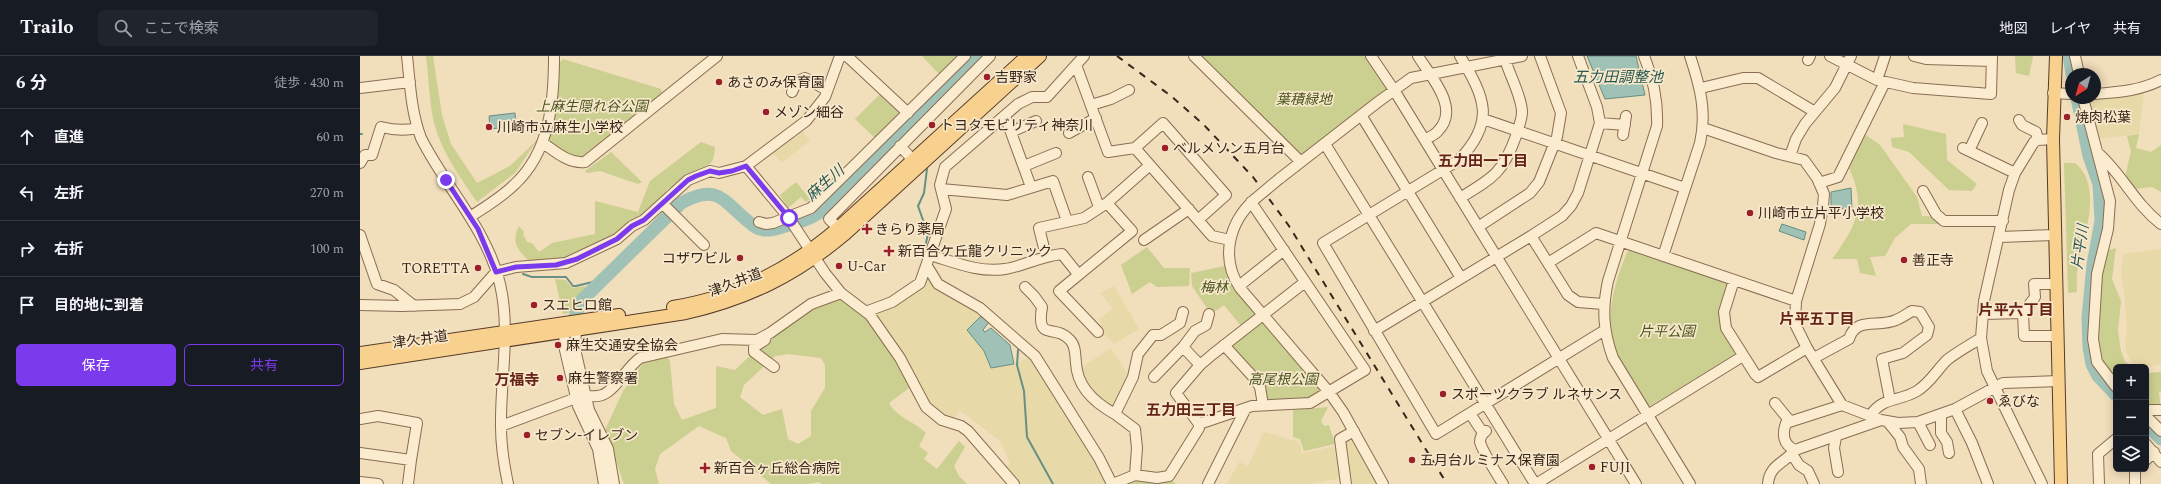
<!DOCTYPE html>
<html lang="ja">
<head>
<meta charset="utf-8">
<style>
  :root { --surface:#171b24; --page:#20242c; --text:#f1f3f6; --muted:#9ea1a6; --line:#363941; --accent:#7c3aed }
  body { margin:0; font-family:Spectral,"Noto Sans JP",serif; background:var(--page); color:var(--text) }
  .controls { position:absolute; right:12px; bottom:12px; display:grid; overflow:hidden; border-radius:6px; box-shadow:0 2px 10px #0003 }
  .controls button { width:36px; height:36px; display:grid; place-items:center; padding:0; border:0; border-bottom:1px solid var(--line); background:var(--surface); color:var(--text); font:20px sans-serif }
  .compass { position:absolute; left:1705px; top:12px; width:36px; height:36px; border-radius:50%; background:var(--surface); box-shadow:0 2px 10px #0003; rotate:217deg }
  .stop { position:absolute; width:12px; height:12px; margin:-9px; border:3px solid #7c3aed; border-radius:50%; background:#fff }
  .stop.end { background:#7c3aed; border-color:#fff; box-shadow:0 1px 4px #0008 }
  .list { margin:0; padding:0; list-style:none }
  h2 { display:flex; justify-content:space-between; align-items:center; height:52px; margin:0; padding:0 16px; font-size:17px }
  h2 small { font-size:13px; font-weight:400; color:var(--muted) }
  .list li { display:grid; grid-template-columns:26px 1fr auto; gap:12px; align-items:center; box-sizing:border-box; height:56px; padding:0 16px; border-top:1px solid var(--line) }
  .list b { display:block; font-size:15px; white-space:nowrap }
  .list em { font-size:13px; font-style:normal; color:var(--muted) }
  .actions { display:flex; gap:8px; padding:12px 16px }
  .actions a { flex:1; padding:9px 0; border:1px solid var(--accent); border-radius:6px; text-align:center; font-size:14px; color:var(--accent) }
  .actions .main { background:var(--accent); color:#fff }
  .icon { flex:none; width:22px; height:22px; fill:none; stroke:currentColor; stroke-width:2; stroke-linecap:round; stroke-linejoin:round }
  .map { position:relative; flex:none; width:1801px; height:428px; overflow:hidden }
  header { display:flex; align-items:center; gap:24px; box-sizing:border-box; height:56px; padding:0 20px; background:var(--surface); border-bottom:1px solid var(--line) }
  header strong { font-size:19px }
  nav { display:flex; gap:22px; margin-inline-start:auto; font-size:14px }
  .search { width:280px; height:36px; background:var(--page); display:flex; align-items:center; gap:10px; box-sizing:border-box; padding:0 14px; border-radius:6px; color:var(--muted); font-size:15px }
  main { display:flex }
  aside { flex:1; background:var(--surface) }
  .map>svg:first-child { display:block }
  .farmland { fill:#e7d9a8 }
  .green { fill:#cbcf8f; fill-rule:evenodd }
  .water { fill:#a0c1b5; stroke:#678f83 }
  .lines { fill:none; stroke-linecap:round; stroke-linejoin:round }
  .stream { stroke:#678f83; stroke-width:2 }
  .river { stroke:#a0c1b5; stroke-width:13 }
  .minor-casing { stroke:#896d54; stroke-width:12 }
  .major-casing { stroke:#563b29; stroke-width:14 }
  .minor { stroke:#fbebcf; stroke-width:10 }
  .major { stroke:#f8d18f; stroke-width:12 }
  .rail { stroke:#37261a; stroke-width:2; stroke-dasharray:7 7; stroke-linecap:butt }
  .minor-bridge-casing { stroke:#896d54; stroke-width:12; stroke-linecap:butt }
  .minor-bridge { stroke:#fbebcf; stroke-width:10 }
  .route { stroke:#7c3aed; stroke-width:5 }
  .poi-dot { fill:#9c2029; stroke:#f8e8cb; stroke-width:1.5 }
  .labels { text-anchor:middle; stroke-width:3.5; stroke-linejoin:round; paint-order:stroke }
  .poi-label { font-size:14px; fill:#37261a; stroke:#f8e8cb; text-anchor:start }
  .park-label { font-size:14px; font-style:italic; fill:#4a551f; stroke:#f8e8cb }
  .street-label { font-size:14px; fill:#37261a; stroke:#f8e8cb }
  .water-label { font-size:15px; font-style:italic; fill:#285852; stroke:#f8e8cb }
  .neighbourhood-label { font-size:15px; font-weight:bold; fill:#662317; stroke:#f8e8cb }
</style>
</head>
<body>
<header>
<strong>Trailo</strong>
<div class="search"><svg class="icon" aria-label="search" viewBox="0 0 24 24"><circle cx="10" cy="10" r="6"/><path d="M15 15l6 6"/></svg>ここで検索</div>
<nav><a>地図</a><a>レイヤ</a><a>共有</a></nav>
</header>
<main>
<aside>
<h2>6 分<small>徒歩 · 430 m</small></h2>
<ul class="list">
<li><svg class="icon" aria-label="ahead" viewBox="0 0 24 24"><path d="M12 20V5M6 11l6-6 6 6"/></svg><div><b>直進</b></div><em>60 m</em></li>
<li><svg class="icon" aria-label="left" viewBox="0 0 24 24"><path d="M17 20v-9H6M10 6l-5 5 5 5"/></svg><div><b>左折</b></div><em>270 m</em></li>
<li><svg class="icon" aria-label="right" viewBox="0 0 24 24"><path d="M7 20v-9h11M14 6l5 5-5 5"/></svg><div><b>右折</b></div><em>100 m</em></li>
<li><svg class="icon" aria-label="arrive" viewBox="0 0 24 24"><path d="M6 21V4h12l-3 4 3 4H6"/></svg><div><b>目的地に到着</b></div></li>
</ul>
<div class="actions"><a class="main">保存</a><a>共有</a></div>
</aside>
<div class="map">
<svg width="1801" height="428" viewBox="0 0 1801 428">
  <rect width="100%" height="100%" fill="#f1debb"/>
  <path class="farmland" d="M1784,37L1779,78L1738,83L1726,42L1762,40Z
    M442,75L450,84L422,107L413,97Z
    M1801,193V308L1790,310L1772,307L1765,293L1767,272L1765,243L1761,220L1763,198Z
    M569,220L581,235L604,249L619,256L623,261L608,274L624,295L631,312L654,308L672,301L749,428H657L645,412L650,407L640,385L599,354L593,365L574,356L512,256L563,230Z
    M754,230L779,273L754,288L740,273L742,268L739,264L753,252L740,237Z
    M751,292L771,323L754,353L739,347L718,314Z
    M904,376L939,386L942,397L977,390L982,422L952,428H867L879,406L888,410Z
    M990,382L994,383L1018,428H988L983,385Z"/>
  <path class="green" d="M66,0H73L82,59L91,88L117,127L150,110L178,83L155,117L117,146C100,121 82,97 74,67C69,46 69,22 66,0Z
    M562,0H598L579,18Z
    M839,0H1007L1027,30V34L943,100H939Z
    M1655,0H1673L1669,20L1656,17Z
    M203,3L301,33L303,39C289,50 232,100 219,102C209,104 195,90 187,85L198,8Z
    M522,36L543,58L517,84L495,63Z
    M1543,68L1586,78L1587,104L1617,128L1612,135L1589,134L1549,96L1532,91L1531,82L1544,81Z
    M1779,78L1776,92L1791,96L1801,89V136L1792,131L1775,133L1765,121L1771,95L1767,80Z
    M1506,79L1520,89L1557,141L1562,160L1580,161L1582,168H1551L1535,182L1525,200L1510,201L1516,220L1500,217L1497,203H1472C1499,167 1508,145 1484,103Z
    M341,86L355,91C353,112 351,106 335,115C326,119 319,127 312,133L308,132L301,143L260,177L208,205H169C157,193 151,186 159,170L164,176L163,178L167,186L172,187L179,196L192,187L235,178V145L278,156L290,125Z
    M251,96L282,126L278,128L240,115L227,117L225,115Z
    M1704,107H1715C1744,130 1723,181 1718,211C1716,219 1717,228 1717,236L1708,237Z
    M436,126L450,143L446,146L441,141L428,152L420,139Z
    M787,191L804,212H830L829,230L797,231L790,226L772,238L761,209Z
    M1756,192L1752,223L1761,245L1758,275L1761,295L1765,306L1774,311H1756V328L1746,318L1739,286L1736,251L1746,195Z
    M1271,193L1365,226L1367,228C1358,259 1357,269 1375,297L1374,299L1290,350L1287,349C1276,332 1261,313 1255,293C1244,260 1255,225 1268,194Z
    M865,210L872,227L895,257V259L881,270L864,249L851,258L832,230L831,217Z
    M195,223L205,224L213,232L226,230L209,257L203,258Z
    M479,240L504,256L552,328L549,332L529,347C536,361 555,366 566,377L559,390L568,397L564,403L577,413L599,385L605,391L594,410L599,420L607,428H462L459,426L448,428H411L371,395L366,382L339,370L300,398L295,413L299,428H264L245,374L263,335L287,302L304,298L310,305L314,348L322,364L356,352V310L375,314L399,291L413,282V278L442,255ZM428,298L461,302L465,309V332L451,355V380L438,388L428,383L422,353L403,359L380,341L384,329L415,300Z
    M903,265L961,334L955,342L908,346L870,291V288Z
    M1801,316V335L1799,336L1801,356L1786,351V317Z
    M968,351L961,365L964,370L969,369L975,388L944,395L940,383L933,381V354Z
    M810,423L816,428H762L771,424Z"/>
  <path class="water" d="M1227,0H1276L1285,39L1245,43Z
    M155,57L156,70L130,73L129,60Z
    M1491,132L1492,154L1471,151V136Z
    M1422,168L1446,176L1444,184L1419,175Z
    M620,261H623L629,266L623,274L625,276L631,272L650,289L654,308L631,312L624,295L607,274Z"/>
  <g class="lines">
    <path class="stream" d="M0,78H2
      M567,195L566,187L568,178L558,150L564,137L567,113
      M163,218L172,221H206L213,230H216L241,224
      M658,294L657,309L664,335L667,381L693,428"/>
    <path class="river" d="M1709,0L1712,18
      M1717,42L1729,100L1739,128L1741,165L1733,209L1728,262L1729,291L1732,308L1738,320L1756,339
      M214,303C209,280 211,264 223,243L321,147C358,127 362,144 389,166C393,170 398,174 405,174C413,175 421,171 429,169C442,166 457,160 467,151L617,0
      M1786,368L1801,383"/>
    <defs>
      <path id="minor" d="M47,0C50,27 51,56 61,82C86,132 127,173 140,228C151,275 140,324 141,371C141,391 144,409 148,428
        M487,0L548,57
        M834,0L941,106
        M1011,0L1034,34L1276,428
        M1058,0C1070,20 1101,52 1078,75C1075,79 1069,81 1065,84
        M1100,0C1125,42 1136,65 1099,104L963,187L1076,378L1245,274
        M1284,0C1294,24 1298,45 1297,70L1248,225C1242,253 1243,275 1253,302L1330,428
        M1470,0L1517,24L1553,32L1631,38L1632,0
        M1554,0L1566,3L1632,5
        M1715,0L1719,18
        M1448,4L1450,0
        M716,9L748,96L775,92L803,67L866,139L838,164
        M1517,24L1525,0
        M0,32L50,26
        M1341,32L1383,22H1398L1455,56
        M432,36L437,25L445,22L467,34
        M1693,37L1711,38
        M1735,38C1759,36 1779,35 1801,24
        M1723,42L1750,145L1748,173L1737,218L1733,283L1737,306L1756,331
        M731,49L751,43L769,34
        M1001,59L1101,222
        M645,60L671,131
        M1123,63L1325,132
        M1659,64L1662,69L1676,76L1678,84
        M1240,67L1265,69
        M1343,72L1416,97L1444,104L1457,122L1464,138L1463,150L1460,168L1436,245L1435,268L1447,292L1482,349L1521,364L1538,367L1558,366L1595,353L1643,327L1699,325
        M651,76L676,65
        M709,77L736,62
        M1263,79L1266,60
        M183,87C196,96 209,108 225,106L357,0
        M965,88L1175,428
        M540,90L553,104
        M775,92L852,180L870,184
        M1603,92L1655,117
        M1609,95L1622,67
        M1738,97C1762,118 1775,148 1801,168
        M1430,100L1436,83L1445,68L1475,32L1491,0
        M0,107L5,99H12L21,71C33,74 45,75 57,72
        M386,110L429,162L465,217L481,237L510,259L540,302L566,351L582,364L601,370L608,375L654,428
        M664,110L696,97
        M728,121L739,151
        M919,123L1018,46L1051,22L1162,0
        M1459,127L1478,121L1525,26
        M581,133L647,139L693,125L707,165
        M1563,135L1576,158L1584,165H1643
        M1100,142C1133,122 1143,117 1156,80C1158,72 1162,64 1162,56C1162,41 1149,18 1145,3
        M895,143C869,166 860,202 880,232L969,336L983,356L1023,428
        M303,148L344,189
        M110,161C125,151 142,141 155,128C190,95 194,46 194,0
        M399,166L406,168L413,167L451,152L605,0
        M1118,171L1170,137L1179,126L1197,81L1201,57L1180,0
        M478,172L469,163L630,0
        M0,179L17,228L34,234L54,250
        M1171,180L1208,239L1218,246L1243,248
        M1640,181L1695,179
        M784,184L829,153
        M570,199C594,206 619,217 645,213C664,210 681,200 702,198L718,218
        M686,200L679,172L724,162L747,147L790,109
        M1303,200L1340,87C1347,56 1340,30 1330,0
        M1188,207L1236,177L1436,245
        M567,210L578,228L620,252L675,300L739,402L752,428
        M1374,224L1364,256L1366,272L1395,318L1398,321L1447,292
        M1696,228H1674L1675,241L1663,257L1664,280H1697
        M879,230L924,194
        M665,231L674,240L682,251C676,287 695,267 710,284C716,290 715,299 716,307C717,331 735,347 755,358
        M0,249L42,250L100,248L114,241L136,216L156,211L206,207L257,183L272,170L284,164L328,124L350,115L359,117L386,110L446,65L465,41L480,0
        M508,255L532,246L560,227L586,153L580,129L585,111L658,48L672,41H687L724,0
        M1623,258L1663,257
        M216,274L215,293L229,354L248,393L254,428
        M204,275L205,294L218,350L238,393L244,428
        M1014,275L1171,180L1202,160L1211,150L1218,137L1240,67L1237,51L1218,0
        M738,276L699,235L772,175L747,147
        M405,284L394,291V296L414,311
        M864,289L895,323L900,331L903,349
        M823,291L840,309
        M1454,302L1489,283C1496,260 1518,272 1536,264C1541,262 1547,258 1552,255L1560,256L1569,271L1567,279L1543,297L1522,303L1530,344
        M794,321L823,291L835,275L846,269L849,258
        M226,340C231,340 237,341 242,339C255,335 267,311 280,302L362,283L397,284L410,277L451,248L481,237
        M1415,347L1429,364
        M1595,353L1612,387L1628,428
        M1786,357L1790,354H1801
        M1581,359V377L1587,386L1589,397
        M1510,360C1523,340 1539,346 1557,335C1570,327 1576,315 1587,304C1597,296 1610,289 1621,282
        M1786,360L1801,375
        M1113,362L1123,377
        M0,363L18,360L57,367L51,404
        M1528,366L1540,381L1543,391L1559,413L1561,428
        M1558,366L1570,389
        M839,368L892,350L950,347L1005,314L891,146
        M141,370L216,342
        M1126,375C1123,377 1120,381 1120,386C1123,397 1137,418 1143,428
        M1476,381L1474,392L1478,416
        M1786,388L1801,406
        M1435,394C1423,389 1422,378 1426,367L1482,349
        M0,397L51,404L48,428
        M1432,398L1439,409L1448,415L1454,428
        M1786,404L1794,396
        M775,419L797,422L809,420L839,372V368L816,337L840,309L853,298L945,226
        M0,426L18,428
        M753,428L775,419L777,392L775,373L755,358L773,321L778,298L793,279H801L820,267L823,256
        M848,428L886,352
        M986,428L980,383L994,375
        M1176,428L1383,300
        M1408,428C1409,409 1425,407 1435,394L1521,364
        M1682,428L1627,315L1621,282L1624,245L1649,134L1655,117L1674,86L1678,84L1693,83
        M1739,428L1738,398L1756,383
        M1775,428V415L1776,413"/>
      <path id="major" d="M1696,0L1693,83L1701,428
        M313,251C375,241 430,213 478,172L667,0
        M0,297L259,259
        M0,307L326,257C387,243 435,220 484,179L680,0"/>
    </defs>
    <use href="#minor" class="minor-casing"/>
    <use href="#major" class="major-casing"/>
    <use href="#minor" class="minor"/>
    <use href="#major" class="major"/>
    <path class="rail" d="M757,0L811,40L843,68L893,121L929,170L1087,428"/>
    <defs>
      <path id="minor-bridge" d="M895,143L919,123"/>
    </defs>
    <use href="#minor-bridge" class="minor-bridge-casing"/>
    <use href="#minor-bridge" class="minor-bridge"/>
  </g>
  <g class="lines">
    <path class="route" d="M86,124L118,173L136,216L156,211L196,209L217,203L257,183L272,170L284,164L328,124L336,120L350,115L359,117L372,115L386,110L429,162"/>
  </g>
  <g class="poi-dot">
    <circle cx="627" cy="21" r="4"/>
    <circle cx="359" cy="26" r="4"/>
    <circle cx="406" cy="56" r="4"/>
    <circle cx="1707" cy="61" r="4"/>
    <circle cx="572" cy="69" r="4"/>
    <circle cx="129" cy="71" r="4"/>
    <circle cx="805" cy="92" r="4"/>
    <circle cx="1390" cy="157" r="4"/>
    <path d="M505 167h4v4h4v4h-4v4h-4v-4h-4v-4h4z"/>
    <path d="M527 189h4v4h4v4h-4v4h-4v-4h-4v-4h4z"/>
    <circle cx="380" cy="202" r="4"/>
    <circle cx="1544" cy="204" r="4"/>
    <circle cx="479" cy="210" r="4"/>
    <circle cx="118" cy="212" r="4"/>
    <circle cx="174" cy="249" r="4"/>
    <circle cx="198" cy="289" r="4"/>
    <circle cx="200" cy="322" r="4"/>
    <circle cx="1083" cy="338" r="4"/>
    <circle cx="1630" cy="345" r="4"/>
    <circle cx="167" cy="379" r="4"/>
    <circle cx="1052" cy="404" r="4"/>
    <circle cx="1232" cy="411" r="4"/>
    <path d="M343 406h4v4h4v4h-4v4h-4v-4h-4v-4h4z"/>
  </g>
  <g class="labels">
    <g class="poi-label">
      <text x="635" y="26">吉野家</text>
      <text x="367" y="31">あさのみ保育園</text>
      <text x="414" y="61">メゾン細谷</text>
      <text x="1715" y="66">焼肉松葉</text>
      <text x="580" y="74">トヨタモビリティ神奈川</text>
      <text x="137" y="76">川崎市立麻生小学校</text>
      <text x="813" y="97">ベルメソン五月台</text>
      <text x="1398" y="162">川崎市立片平小学校</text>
      <text x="515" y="178">きらり薬局</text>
      <text x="538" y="200">新百合ケ丘龍クリニック</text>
      <text x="372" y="207" text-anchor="end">コザワビル</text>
      <text x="1552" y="209">善正寺</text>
      <text x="487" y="215">U-Car</text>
      <text x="110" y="217" text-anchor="end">TORETTA</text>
      <text x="182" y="254">スエヒロ館</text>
      <text x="206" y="294">麻生交通安全協会</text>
      <text x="208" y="327">麻生警察署</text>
      <text x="1091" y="343">スポーツクラブ ルネサンス</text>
      <text x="1638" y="350">ゑびな</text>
      <text x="175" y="384">セブン-イレブン</text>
      <text x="1060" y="409">五月台ルミナス保育園</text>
      <text x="1240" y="416">FUJI</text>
      <text x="354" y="417">新百合ヶ丘総合病院</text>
    </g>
    <g class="park-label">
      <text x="944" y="48">葉積緑地</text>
      <text x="232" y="55">上麻生隠れ谷公園</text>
      <text x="854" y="236">梅林</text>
      <text x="1307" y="280">片平公園</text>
      <text x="923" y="328">高尾根公園</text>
    </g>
    <g class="street-label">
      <text transform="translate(375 226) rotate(-21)" y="5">津久井道</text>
      <text transform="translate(60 283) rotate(-8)" y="5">津久井道</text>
    </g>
    <g class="water-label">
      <text x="1258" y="26">五力田調整池</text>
      <text transform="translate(465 127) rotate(-42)" y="5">麻生川</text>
      <text transform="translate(1720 191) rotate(-82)" y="5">片平川</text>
    </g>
    <g class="neighbourhood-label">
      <text x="1123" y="110">五力田一丁目</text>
      <text x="1656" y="259">片平六丁目</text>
      <text x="1457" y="268">片平五丁目</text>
      <text x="157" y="329">万福寺</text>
      <text x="831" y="359">五力田三丁目</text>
    </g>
  </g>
</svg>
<div class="controls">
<button>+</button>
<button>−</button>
<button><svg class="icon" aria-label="layers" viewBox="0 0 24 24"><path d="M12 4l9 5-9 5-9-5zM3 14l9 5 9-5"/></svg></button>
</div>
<svg class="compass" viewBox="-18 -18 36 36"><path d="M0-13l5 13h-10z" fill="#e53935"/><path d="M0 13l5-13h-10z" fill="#9ea1a6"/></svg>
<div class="stop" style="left:429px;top:162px"></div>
<div class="stop end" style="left:86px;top:124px"></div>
</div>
</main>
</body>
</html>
